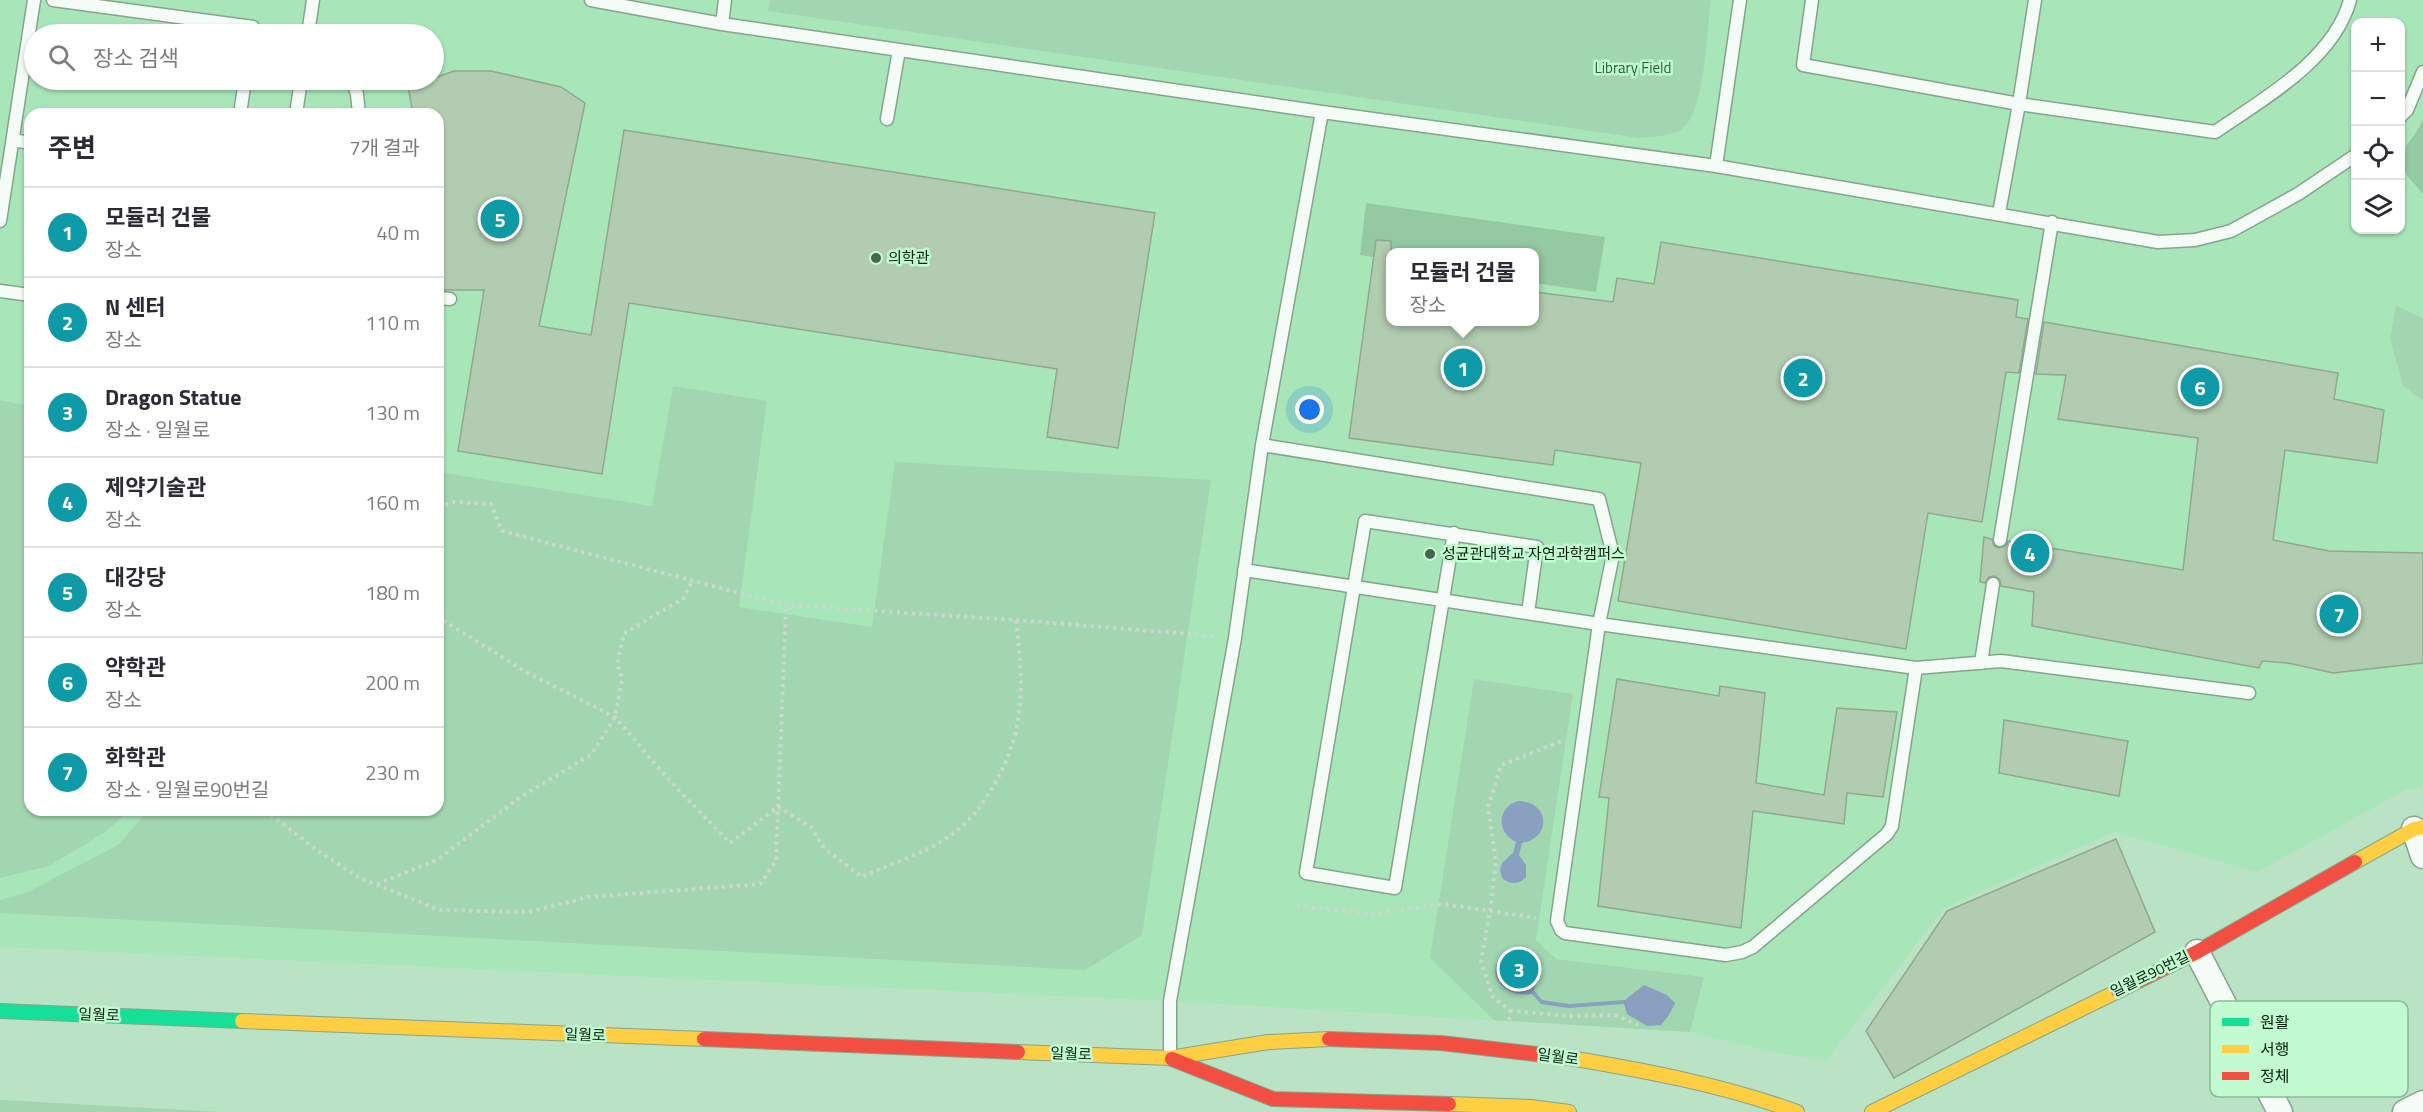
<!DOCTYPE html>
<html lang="ko">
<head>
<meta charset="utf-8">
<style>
  :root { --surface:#fff; --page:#f7f7f7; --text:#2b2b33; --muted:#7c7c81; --line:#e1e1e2; --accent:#44664f }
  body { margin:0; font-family:"Titillium Web","Noto Sans KR",sans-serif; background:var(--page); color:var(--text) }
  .controls { position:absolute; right:18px; top:18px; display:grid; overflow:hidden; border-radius:12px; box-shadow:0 2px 4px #0004 }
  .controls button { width:54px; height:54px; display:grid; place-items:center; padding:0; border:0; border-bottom:2px solid var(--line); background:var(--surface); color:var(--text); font:30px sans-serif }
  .you { position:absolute; left:1310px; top:410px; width:21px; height:21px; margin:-15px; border:4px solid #fff; border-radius:50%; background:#1a73e8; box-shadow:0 0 0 9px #1a73e833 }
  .badge { display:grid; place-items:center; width:39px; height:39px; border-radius:50%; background:var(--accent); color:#fff; font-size:20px; font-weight:700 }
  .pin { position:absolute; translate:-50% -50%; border:3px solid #fff; box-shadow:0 2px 6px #0006 }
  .popup { position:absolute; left:1386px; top:248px; width:153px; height:78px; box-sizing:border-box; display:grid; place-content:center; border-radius:12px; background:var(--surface); filter:drop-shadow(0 2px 4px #0005); font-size:20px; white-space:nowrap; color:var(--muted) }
  .popup b { font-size:22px; color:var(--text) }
  .popup::after { content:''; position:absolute; left:50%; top:100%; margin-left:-12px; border:12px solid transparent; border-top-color:var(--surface) }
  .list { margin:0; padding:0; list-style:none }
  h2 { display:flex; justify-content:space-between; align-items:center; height:78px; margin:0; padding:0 24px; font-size:26px }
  h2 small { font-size:20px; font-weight:400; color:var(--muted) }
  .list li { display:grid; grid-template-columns:39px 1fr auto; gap:18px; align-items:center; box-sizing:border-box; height:90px; padding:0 24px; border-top:2px solid var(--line) }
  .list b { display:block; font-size:22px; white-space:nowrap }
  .list p { margin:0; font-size:20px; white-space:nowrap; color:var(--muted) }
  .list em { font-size:20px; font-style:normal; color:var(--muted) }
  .icon { flex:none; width:33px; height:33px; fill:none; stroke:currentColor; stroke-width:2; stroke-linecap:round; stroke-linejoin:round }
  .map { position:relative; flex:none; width:2423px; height:1112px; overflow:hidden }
  .search { position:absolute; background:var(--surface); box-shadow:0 2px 4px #0004; left:24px; top:24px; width:420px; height:66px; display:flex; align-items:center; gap:15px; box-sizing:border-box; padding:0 21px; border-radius:33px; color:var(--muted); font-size:22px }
  .panel { position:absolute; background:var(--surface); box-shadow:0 2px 4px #0004; left:24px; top:108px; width:420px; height:708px; border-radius:18px }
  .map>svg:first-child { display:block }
  .built { fill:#a8e6b9; fill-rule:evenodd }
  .green { fill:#a2d6b1 }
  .forest { fill:#94c9a2 }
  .water { fill:#89a0c1 }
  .building { fill:#b2ccb1; stroke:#8fa88e; stroke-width:1.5 }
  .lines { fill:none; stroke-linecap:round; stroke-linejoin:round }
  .lane-casing { stroke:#85a48e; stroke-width:15 }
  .street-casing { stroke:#85a48e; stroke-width:27 }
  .fast-casing { stroke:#85a48e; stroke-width:16 }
  .slow-casing { stroke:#85a48e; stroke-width:16 }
  .jam-casing { stroke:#85a48e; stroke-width:16 }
  .path { stroke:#cad8ce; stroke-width:4; stroke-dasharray:3 4.5; stroke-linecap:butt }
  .lane { stroke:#f5fbf6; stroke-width:12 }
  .street { stroke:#f5fbf6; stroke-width:24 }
  .fast { stroke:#16e098; stroke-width:14 }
  .slow { stroke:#ffcf43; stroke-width:14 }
  .jam { stroke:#f24e42; stroke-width:14 }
  .poi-dot { fill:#44664f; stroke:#c2fbd1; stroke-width:2 }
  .labels { text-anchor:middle; stroke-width:5; stroke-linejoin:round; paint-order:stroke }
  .park-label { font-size:15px; fill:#20663a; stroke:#c2fbd1 }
  .poi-label { font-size:15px; fill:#052310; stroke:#c2fbd1; text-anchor:start }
  .street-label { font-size:15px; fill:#052310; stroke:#c2fbd1 }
  .key { fill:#c2fbd1; stroke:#89ba97; stroke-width:1.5 }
  .key-label { font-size:16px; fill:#052310 }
</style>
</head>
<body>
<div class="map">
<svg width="2423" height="1112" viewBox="0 0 2423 1112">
  <rect width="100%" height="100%" fill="#bae2c5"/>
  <path class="built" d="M0,0H2423V787L2405,790L2257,872L2114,832L1944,908L1827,1060L1781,1054L1690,1032L1170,1001L0,947ZM2356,22H2400V230H2356ZM34,34H434V80H34ZM30,114H438V810H30ZM1391,252H1535V322H1391Z"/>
  <path class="green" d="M770,0H1711C1707,30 1705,101 1687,124C1677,137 1655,136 1639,138L768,11Z
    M2396,306L2423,318V400L2403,386L2390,338Z
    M673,386L767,401L739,607L872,627L895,462L1211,480L1142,935L1085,970L0,913V900L28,892L118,845L149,810H438V472L652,506Z
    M0,400L30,406V810H131L104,833L49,866L0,878Z
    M1474,679L1573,694L1536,940L1556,959L1704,977L1690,1032L1494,1020L1430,958Z
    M0,1100L222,1112H0Z"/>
  <path class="forest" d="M2423,119V194L2401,168C2400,145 2415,140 2423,119Z
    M1366,203L1605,237L1596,292L1535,283V252H1391V260L1360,255Z"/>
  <path class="water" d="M1518,801C1549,801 1553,837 1522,843L1519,855L1526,865V877C1520,884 1511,885 1503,879C1496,865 1504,861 1513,853L1516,842C1496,832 1497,808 1518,801Z
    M1511,949L1529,951L1540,968L1534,990L1542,1000L1569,1004L1625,1000L1644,985L1667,995L1675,1003L1669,1015L1661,1025L1647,1026L1627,1014L1624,1004L1568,1008L1541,1004L1532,994C1501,999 1479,968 1511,949Z"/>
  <path class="building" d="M454,71H491L561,87L585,103L539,326L591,335L624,130L1155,213L1118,448L1047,437L1057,369L629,303L602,474L458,451L484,290H438V114H413L408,87Z
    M1376,240L1391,241V321H1535V292L1613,302L1617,278L1654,284L1661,242L2018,300L2016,317L2028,319L2019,373L2006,372L1982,522L1928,513L1906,649L1618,601L1641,463L1555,450L1553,465L1349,438Z
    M2044,322L2338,373L2334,399L2384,410L2377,463L2285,450L2273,540L2329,551L2423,553V663L2333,673L2288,663L2262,661L2259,668L2032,626L2034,592L2001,586L2000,580L1995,576L1989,577L1985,583L1980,582L1984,537L1992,539L1994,546L1999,548L2006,546L2008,541L2183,570L2198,438L2058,419L2066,375L2036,374Z
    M1617,679L1719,696L1720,686L1765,693L1756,783L1824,795L1837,708L1897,712L1883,797L1847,793L1844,824L1753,811L1741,928L1598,906L1609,798L1599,797Z
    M2004,720L2128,741L2119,796L1999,773Z
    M2116,839L2155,932L1894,1078L1866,1031L1947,911Z"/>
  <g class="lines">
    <defs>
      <path id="lane" d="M53,0L253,27L252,34
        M591,0L722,24
        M725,0L722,24L1322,112
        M1812,0L1803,65L2019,104L2215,132C2263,99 2334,60 2350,0
        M308,34L313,0
        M352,80L357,94L359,114
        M240,114L245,80
        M296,114L301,80
        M2400,117L2407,110L2423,72
        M887,119L899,50
        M13,140L30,143
        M1716,166L1740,0
        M1999,213L2019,104L2035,0
        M0,221L34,0
        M0,291L30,295
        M438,298L450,299
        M1262,445L1599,499L1613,555L1599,624L1557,921L1561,930L1565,933L1726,955L1742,952L1753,947L1887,834L1892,826L1916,668
        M1454,533L1395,888L1306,873L1365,521L1537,547L1528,613
        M2000,540L2052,222
        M1244,570L1599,624L1916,668L2001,661L2249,693
        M1981,663L1993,584
        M1170,1057V1001L1235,638L1262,445L1322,112L1716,166L2158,242L2195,240L2231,231L2298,194L2356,155"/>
      <path id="street" d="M2414,829L2423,856
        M2197,952L2280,1112
        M2405,1112L2423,1103"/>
      <path id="fast" d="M0,1011L242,1021"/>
      <path id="slow" d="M2355,862L2414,829L2423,827
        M242,1021L704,1039
        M1018,1052L1170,1058L1268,1042L1329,1039
        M1570,1058C1647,1071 1723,1085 1797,1112
        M1449,1104L1531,1107L1569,1112
        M1872,1112L2118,991"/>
      <path id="jam" d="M2118,991L2197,952L2355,862
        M704,1039L1018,1052
        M1329,1039L1441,1043L1570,1058
        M1172,1059L1273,1099L1449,1104"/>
    </defs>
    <use href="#lane" class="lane-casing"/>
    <use href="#street" class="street-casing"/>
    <use href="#fast" class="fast-casing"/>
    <use href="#slow" class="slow-casing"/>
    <use href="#jam" class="jam-casing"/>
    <path class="path" d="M438,507L454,502L491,504L502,531L786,605L1016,620C1023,684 1027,727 994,785C978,811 971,821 945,839C925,853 885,866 862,877L825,849L811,827L778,807L730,843L668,779L615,717L526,672L438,617
      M1016,620L1216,636
      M265,810L318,851L360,878L439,910L528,912L589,897L760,884L776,861L786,605
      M377,884L437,860L519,798L592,754L615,717L622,679L617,664L624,633L684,598L692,581
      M1297,906L1373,914L1393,911
      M1401,910L1443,904L1490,911L1496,861L1488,807L1501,765L1562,741
      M1510,1011L1570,1016L1615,1015L1638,1025
      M1509,1020L1510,1011L1492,996L1481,961L1490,911L1536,918"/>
    <use href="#lane" class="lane"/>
    <use href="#street" class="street"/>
    <use href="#fast" class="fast"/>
    <use href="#slow" class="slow"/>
    <use href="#jam" class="jam"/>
  </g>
  <g class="poi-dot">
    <circle cx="876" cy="258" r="6"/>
    <circle cx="1430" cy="554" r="6"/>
  </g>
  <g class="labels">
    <g class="park-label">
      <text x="1633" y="73">Library Field</text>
    </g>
    <g class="poi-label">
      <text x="888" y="263">의학관</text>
      <text x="1442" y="559">성균관대학교 자연과학캠퍼스</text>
    </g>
    <g class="street-label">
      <text transform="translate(2150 974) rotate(-26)" y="5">일월로90번길</text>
      <text transform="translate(99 1015) rotate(2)" y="5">일월로</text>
      <text transform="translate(585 1035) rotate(2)" y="5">일월로</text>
      <text transform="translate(1071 1054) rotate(2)" y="5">일월로</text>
      <text transform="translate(1558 1057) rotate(8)" y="5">일월로</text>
    </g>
  </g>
  <rect x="2210" y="1001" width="198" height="96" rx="9" class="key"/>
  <rect x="2222" y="1018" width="27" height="8" fill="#16e098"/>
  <rect x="2222" y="1045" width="27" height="8" fill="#ffcf43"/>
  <rect x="2222" y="1072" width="27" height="8" fill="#f24e42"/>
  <g class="key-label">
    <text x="2260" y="1028">원활</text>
    <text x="2260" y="1055">서행</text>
    <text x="2260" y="1082">정체</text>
  </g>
</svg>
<div class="controls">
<button>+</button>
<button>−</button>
<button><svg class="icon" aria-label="locate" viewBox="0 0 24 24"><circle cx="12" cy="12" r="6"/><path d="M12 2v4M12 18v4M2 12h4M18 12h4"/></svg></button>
<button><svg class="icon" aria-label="layers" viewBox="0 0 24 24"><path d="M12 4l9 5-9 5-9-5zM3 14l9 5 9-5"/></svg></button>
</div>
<div class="you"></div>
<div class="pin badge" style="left:1463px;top:368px;background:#0f9aa8">1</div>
<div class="popup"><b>모듈러 건물</b>장소</div>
<div class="pin badge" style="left:1803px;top:378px;background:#0f9aa8">2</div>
<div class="pin badge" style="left:1519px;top:969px;background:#0f9aa8">3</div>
<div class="pin badge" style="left:2030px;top:553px;background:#0f9aa8">4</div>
<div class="pin badge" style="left:500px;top:219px;background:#0f9aa8">5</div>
<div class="pin badge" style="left:2200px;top:387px;background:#0f9aa8">6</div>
<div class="pin badge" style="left:2339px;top:614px;background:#0f9aa8">7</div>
<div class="search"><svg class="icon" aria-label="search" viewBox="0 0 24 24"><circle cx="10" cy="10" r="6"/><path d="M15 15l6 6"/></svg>장소 검색</div>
<section class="panel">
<h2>주변<small>7개 결과</small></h2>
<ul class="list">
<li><span class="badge" style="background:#0f9aa8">1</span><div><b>모듈러 건물</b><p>장소</p></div><em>40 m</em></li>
<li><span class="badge" style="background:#0f9aa8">2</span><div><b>N 센터</b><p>장소</p></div><em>110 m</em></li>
<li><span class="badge" style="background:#0f9aa8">3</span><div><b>Dragon Statue</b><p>장소 · 일월로</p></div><em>130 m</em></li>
<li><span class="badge" style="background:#0f9aa8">4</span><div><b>제약기술관</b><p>장소</p></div><em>160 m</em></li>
<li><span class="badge" style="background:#0f9aa8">5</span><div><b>대강당</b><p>장소</p></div><em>180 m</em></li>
<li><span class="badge" style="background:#0f9aa8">6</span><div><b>약학관</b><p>장소</p></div><em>200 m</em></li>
<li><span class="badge" style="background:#0f9aa8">7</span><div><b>화학관</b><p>장소 · 일월로90번길</p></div><em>230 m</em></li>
</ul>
</section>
</div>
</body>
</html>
